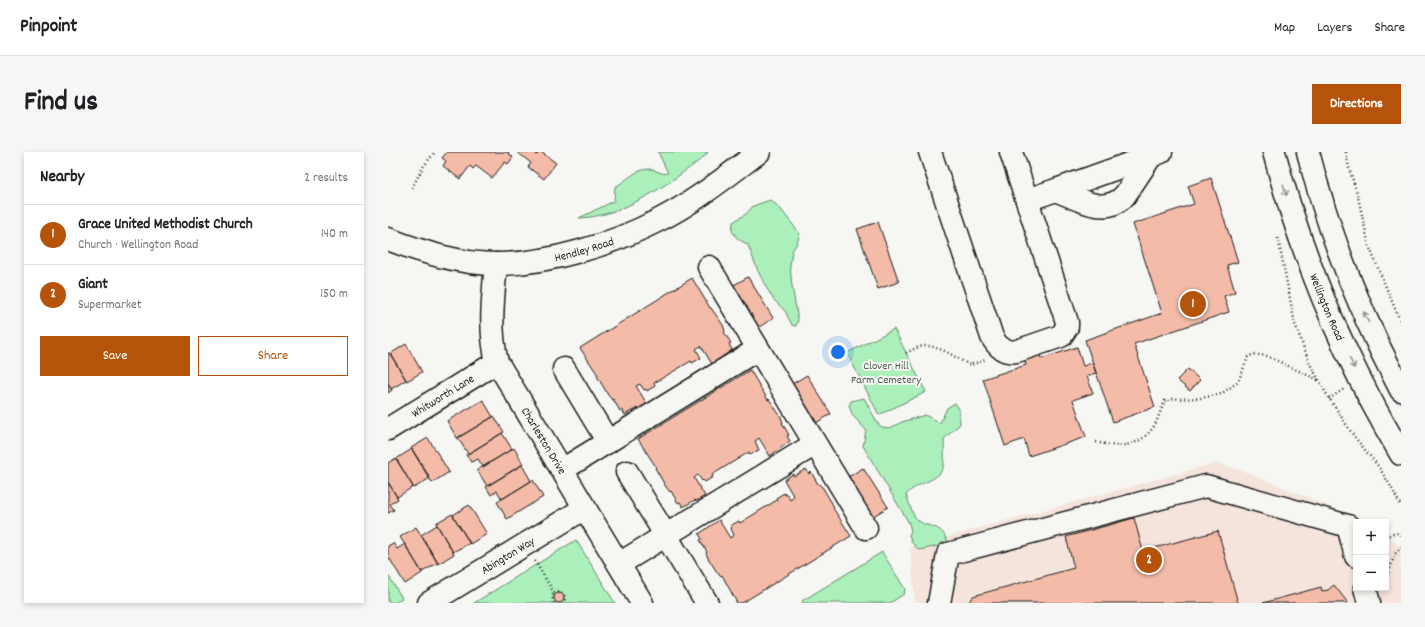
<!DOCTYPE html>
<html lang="en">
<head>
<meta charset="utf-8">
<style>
  :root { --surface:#fff; --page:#f6f6f6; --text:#202124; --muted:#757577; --line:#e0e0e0; --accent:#b45309 }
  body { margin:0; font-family:Dekko,sans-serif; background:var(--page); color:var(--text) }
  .controls { position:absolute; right:12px; bottom:12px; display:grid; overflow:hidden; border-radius:0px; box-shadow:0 2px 6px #0003 }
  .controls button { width:36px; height:36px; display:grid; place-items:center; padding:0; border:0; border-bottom:1px solid var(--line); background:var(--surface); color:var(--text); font:20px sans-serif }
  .you { position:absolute; left:450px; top:200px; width:14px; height:14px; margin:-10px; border:3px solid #fff; border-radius:50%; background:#1a73e8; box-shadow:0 0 0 6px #1a73e833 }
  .badge { display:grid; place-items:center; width:26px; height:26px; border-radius:50%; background:var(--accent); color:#fff; font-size:13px; font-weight:700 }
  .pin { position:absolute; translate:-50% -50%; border:2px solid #fff; box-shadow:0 1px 4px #0006 }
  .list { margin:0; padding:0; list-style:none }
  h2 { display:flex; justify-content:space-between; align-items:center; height:52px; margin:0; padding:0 16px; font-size:17px }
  h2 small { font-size:13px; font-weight:400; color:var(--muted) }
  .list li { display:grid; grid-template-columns:26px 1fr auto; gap:12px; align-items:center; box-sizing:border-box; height:60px; padding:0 16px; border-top:1px solid var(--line) }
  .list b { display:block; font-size:15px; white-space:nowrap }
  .list p { margin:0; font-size:13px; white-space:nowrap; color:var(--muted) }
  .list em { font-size:13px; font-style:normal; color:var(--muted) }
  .actions { display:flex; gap:8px; padding:12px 16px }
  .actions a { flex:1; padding:9px 0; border:1px solid var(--accent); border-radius:0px; text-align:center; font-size:14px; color:var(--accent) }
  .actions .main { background:var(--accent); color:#fff }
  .map { position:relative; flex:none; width:1013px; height:451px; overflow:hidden; border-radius:0px }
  header { display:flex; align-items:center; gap:24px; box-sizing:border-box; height:56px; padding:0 20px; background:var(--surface); border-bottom:1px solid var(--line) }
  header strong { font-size:19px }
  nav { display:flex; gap:22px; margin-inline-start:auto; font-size:14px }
  .intro { display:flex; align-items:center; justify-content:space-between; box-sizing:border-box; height:96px; padding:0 24px }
  h1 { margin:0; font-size:28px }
  .button { padding:10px 18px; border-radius:0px; background:var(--accent); color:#fff; font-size:14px; font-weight:700 }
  main { display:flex; gap:24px; padding:0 24px }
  aside { flex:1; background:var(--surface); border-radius:0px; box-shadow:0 2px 6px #0003 }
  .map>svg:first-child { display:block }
  .built { fill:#f5e4dc }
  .green { fill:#abf0bb; stroke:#64866c }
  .building { fill:#f3bba8; stroke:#1c1c1c }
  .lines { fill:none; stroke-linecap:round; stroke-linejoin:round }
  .minor-casing { stroke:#1c1c1c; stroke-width:25 }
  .major-casing { stroke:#1c1c1c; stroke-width:25 }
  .path { stroke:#1c1c1c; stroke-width:2.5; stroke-dasharray:1 3; stroke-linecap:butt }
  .minor { stroke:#f6f6f2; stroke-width:22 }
  .major { stroke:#f6f6f2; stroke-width:22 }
  .oneway { stroke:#949492 }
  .labels { text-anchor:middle; stroke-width:4; stroke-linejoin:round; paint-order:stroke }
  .street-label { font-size:12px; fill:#1c1c1c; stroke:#f6f6f2 }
  .park-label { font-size:12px; fill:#475c4c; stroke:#f6f6f2 }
</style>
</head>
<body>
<header>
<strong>Pinpoint</strong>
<nav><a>Map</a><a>Layers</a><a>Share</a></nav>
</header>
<div class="intro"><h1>Find us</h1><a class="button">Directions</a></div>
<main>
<aside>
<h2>Nearby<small>2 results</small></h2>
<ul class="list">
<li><span class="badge">1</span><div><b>Grace United Methodist Church</b><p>Church · Wellington Road</p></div><em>140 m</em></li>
<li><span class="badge">2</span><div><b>Giant</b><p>Supermarket</p></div><em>150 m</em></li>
</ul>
<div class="actions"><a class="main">Save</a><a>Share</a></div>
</aside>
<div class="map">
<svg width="1013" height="451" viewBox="0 0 1013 451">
  <rect width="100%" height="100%" fill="#f6f6f2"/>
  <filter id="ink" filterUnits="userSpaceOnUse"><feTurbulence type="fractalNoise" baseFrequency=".025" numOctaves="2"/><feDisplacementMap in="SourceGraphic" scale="8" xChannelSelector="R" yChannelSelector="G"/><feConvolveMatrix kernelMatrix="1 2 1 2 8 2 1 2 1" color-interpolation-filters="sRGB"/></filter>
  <g filter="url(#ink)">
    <path class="built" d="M828,311L861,321L979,370H968V436H998V381L1013,397V451H523L527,448L522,395Z"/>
    <path class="green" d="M270,0H320L316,5C282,31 235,65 191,66L226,49L227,35C238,29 248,17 261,17C268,17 272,23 280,21Z
      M382,48L391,55L412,82L409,91L404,99L402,114L404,134L410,168L408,174L404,173L397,159L386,148L378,135L370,119L360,93L349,86L344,79L345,70L358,62L365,54Z
      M506,177L538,240L491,263L459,201Z
      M476,246L490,272L494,275L502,276L514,270L537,263L552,271L559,256L567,251L571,257L572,272L556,287C556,295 557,309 555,316C550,330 526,331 518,343C521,350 523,359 527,365C537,379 554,368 560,392L531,398L524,391L521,383L523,379L521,371L475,294L478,278L465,264L461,254L463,249Z
      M188,388L227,451H86Z
      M494,400L517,437L516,442L502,451H415L414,449Z
      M0,423L14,446L7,451L0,450Z"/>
    <path class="building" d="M59,0H121L120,1L125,5L120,12L117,10L104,26L88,14L85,17L82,14L72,27L55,14L58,9L54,6Z
      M129,0H146L149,3L151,0H153L168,11L156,27L140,15L143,11Z
      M823,26L850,110L839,113L847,140L836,144L841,160L746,192L767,255L725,270L697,188L774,161L745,72L806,52L800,34Z
      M490,70L511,130L490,137L469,77Z
      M360,125L385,166L370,176L344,134Z
      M304,126L322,156H323L335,173L337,179L336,180L343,191L341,192L344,198L324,212L313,194L308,197L313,206L304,211L303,209L266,231L267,234L259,239L258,237L256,238L252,232L248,234L259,252L250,258L249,256L237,263L234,258L232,259L225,247L224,248L220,243L209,224L210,223L192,196Z
      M18,192L34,220L19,229L2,202Z
      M689,195L695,214L704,211L708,221L699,224L705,241L685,248L698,285L641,304L636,287L617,294L595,227L638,213L636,205L651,200L653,207Z
      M0,201H2L18,228L3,237L0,231Z
      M800,217L812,228L802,239L789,228Z
      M362,218L380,248L381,247L393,265L395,271H394L401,283L399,284L402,289L382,304L371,286L367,289L371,298L362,303L361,300L324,323L325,325L317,330L315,328L314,329L310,323L306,326L317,344L308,349L307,348L295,355L292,350L290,351L283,339L282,340L278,335L267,316L268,315L250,287Z
      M419,223L443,262L428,271L404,232Z
      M0,231L4,238L0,241Z
      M95,248L105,265L69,286L59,269Z
      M106,264L116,280L80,302L70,286Z
      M114,281L124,297L95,315L90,307L83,310L78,303Z
      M40,286L61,320L44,331L23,296Z
      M126,296L135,312L99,334L89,318Z
      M24,297L42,326L26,336L8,307Z
      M8,306L25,335L9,345L0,330V311Z
      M134,313L143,329L114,347L109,339L103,343L98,335Z
      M475,316L500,355L484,365L460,325Z
      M418,317L421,322L423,320L430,332H431L435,336L446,355L445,356L463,384L354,451H349L334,423L332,424L327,417L320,406L318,401L319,400L312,388L314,387L311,382L331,368L342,386L346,383L343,377L344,376L342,374L351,369L352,371L389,348L388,346L396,341L397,343L399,342L402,348L406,345L396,328L405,322L406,324Z
      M145,328L155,345L119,367L109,350Z
      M0,330L10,347L2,352L6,358L0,361Z
      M81,353L99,382L82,392L65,363Z
      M64,362L82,391L65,400L48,371Z
      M746,366L755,399L830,379L850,451H580L585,444L686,416L678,385Z
      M49,373L66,402L50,412L33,383Z
      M28,375L50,411L34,420L12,385Z
      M5,391L9,397L17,392L34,421L17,432L0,404V394Z
      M946,433L960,451H875L933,435L934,439L940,438Z
      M166 446a5 5 0 1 1 10 0a5 5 0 1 1-10 0Z"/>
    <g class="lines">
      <defs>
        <g id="minor">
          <path d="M542,0L604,185C610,196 617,201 629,199L673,184L679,175V170L623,0"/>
          <path d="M668,38L763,4"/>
          <path d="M639,48L668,38C690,47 718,65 737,43L763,4L773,0"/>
          <path id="s1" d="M0,87C34,100 71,112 109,112C161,112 225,92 271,68C307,50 339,24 371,0"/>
          <path id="s2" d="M108,112C105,146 101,177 109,210L254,451"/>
          <path d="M321,115L478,376"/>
          <path d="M176,217L220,290"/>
          <path id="s3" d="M0,277L109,210"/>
          <path d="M174,318L370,197"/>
          <path d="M239,320L319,451"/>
          <path d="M231,412L427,292"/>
          <path d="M977,436L981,451"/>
          <path id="s4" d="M41,451L197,356"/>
          <path d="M551,451L560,402L818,334L960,374L968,404"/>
        </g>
        <g id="major">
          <path id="s5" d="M886,0C914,106 957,208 1013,302"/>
          <path d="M920,0C941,82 973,163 1013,238"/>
        </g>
      </defs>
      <use href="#minor" class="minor-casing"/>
      <use href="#major" class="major-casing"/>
      <path class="path" d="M958,0L961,16L969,41L981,94L1013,171
        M24,36L35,15L47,0
        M890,86L907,172L922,212L938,241L965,283L990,314L1002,333L1013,354
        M518,201C524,198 529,195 536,194C551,193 568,206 582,213L597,208
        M941,247L956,237
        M708,290C730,296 752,296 766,274C770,267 773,257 777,249L784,247L814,246L833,242L850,230L860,205L866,202L879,204L930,228
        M998,386C1002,382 1007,379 1013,383
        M147,409L166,441
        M998,428L1007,402L1013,395
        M166,441L173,440L176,442L177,447L175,451
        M166,451L164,445L166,441"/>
      <use href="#minor" class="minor"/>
      <use href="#major" class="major"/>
    </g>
    <defs><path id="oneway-shaft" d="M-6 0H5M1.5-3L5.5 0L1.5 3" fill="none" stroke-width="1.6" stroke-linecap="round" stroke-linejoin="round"/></defs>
    <g class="oneway">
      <use href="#oneway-shaft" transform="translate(897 38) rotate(73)"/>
      <use href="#oneway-shaft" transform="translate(978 165) rotate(-114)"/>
      <use href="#oneway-shaft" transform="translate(964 211) rotate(65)"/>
    </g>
  </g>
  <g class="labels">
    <g class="street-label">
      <text dy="4" stroke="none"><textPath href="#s1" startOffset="201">Hendley Road</textPath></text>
      <text dy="4" stroke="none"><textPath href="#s5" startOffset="164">Wellington Road</textPath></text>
      <text dy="4" stroke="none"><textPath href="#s3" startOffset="64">Whitworth Lane</textPath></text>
      <text dy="4" stroke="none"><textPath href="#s2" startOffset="190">Charleston Drive</textPath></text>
      <text dy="4" stroke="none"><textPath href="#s4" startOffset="92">Abington Way</textPath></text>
    </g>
    <g class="park-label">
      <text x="498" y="217">Clover Hill<tspan x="498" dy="14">Farm Cemetery</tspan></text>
    </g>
  </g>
</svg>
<div class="controls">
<button>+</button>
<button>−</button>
</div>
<div class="you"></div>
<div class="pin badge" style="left:805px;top:152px">1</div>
<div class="pin badge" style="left:761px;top:408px">2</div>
</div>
</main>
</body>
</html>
